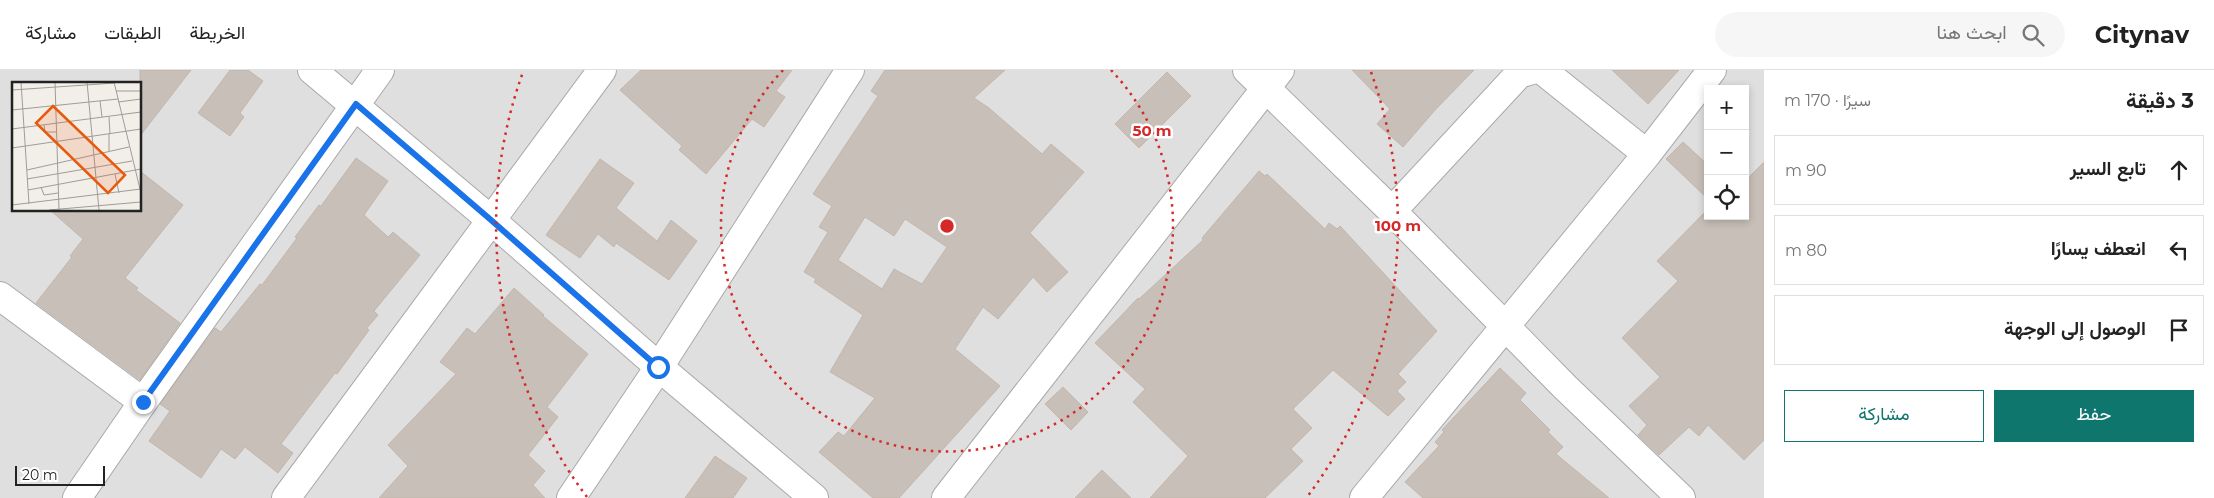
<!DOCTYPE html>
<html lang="ar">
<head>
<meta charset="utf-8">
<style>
  :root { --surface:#fff; --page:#f6f6f6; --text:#222; --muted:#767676; --line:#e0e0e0; --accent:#0f766e }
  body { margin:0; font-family:Montserrat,Vazirmatn,sans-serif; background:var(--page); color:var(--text); direction:rtl }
  .controls { position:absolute; right:15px; top:15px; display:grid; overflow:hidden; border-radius:0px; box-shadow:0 2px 8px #0003 }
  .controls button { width:45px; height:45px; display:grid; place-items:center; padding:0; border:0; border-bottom:1px solid var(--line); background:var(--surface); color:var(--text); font:25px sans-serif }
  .scale { position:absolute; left:15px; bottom:12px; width:90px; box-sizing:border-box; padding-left:5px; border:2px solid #222; border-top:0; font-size:14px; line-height:18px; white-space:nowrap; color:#222; -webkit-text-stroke:4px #fff; paint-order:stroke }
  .stop { position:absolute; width:15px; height:15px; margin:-11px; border:4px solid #1a73e8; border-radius:50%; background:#fff }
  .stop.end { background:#1a73e8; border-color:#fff; box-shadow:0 1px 5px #0008 }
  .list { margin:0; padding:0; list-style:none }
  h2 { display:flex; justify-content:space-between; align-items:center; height:65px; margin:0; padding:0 20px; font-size:21px }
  h2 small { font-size:16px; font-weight:400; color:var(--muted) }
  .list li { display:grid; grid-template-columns:32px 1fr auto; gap:15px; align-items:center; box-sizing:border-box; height:70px; margin:0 10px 10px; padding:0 10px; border:1px solid var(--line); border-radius:0px }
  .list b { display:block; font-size:19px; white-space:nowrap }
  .list em { font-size:16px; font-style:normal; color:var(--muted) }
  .actions { display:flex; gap:10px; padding:15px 20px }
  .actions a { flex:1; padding:11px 0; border:1px solid var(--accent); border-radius:0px; text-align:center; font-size:18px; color:var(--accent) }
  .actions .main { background:var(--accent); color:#fff }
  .icon { flex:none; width:28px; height:28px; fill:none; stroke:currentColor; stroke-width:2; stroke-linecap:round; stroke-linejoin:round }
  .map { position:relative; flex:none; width:1764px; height:428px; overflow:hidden; direction:ltr }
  header { display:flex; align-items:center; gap:30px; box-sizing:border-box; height:70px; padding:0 25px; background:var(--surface); border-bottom:1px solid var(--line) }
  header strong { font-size:24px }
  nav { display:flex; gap:28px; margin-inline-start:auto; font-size:18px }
  .search { width:350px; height:45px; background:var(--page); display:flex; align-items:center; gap:12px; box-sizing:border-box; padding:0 18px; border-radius:28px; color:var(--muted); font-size:19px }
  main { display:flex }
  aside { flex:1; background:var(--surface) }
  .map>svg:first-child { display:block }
  .residential { fill:#e0dfdf; fill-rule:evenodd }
  .building { fill:#c7bfb8; stroke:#c4b6ab; fill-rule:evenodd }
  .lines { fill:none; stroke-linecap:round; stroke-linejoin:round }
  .street-casing { stroke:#a9a9a9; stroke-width:30 }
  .street { stroke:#fff; stroke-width:28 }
  .route { stroke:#1a73e8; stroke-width:6 }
  .ring { fill:none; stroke:#d62828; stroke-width:2.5; stroke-dasharray:2.5 5 }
  .inset-road { fill:none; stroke:#9f9d99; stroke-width:1 }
  .view { fill:#e8590c; fill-opacity:0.15; stroke:#e8590c; stroke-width:2.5 }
  .inset-edge { fill:none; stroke:#222; stroke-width:2.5 }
  .centre { fill:#d62828; stroke:#fff; stroke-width:2.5 }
  .ring-label { font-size:15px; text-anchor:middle; font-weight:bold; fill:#d62828; stroke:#fff; stroke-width:5; stroke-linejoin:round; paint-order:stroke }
</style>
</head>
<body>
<header>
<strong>Citynav</strong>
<div class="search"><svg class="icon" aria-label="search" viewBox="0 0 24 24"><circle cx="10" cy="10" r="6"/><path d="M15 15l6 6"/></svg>ابحث هنا</div>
<nav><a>الخريطة</a><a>الطبقات</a><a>مشاركة</a></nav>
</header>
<main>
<aside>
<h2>3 دقيقة<small>سيرًا · 170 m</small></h2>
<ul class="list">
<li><svg class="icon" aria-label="ahead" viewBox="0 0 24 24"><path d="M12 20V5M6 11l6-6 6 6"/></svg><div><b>تابع السير</b></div><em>90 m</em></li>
<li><svg class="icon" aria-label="left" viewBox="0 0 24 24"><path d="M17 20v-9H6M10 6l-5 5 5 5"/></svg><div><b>انعطف يسارًا</b></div><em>80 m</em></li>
<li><svg class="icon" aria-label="arrive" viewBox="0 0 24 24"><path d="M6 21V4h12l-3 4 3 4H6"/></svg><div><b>الوصول إلى الوجهة</b></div></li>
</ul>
<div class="actions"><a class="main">حفظ</a><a>مشاركة</a></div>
</aside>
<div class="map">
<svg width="1764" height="428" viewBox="0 0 1764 428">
  <rect width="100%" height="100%" fill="#f2efe9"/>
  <path class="residential" d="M0,0H1764V428H0ZM14,14H140V140H14ZM1708,19H1745V146H1708Z"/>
  <path class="building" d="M140,0H191L140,66Z
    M230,0H248L263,11L240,43L244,47L230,66L198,43Z
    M641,0H792L776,21L785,27L764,57L752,49L706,104L679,80L682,76L620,20Z
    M885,0H1005L974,28L989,38L1042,84L1051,74L1084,102L1030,163L1068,202L1047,222L1033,207L998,249L983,237L955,279L1000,316L899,428H873L819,382L838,362L844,366L875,328L830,302L863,245L814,212L816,209L804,202L828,162L819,157L832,136L813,124L878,26L871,21ZM865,147L894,166L905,149L947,177L922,214L894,199L882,219L838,190Z
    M1352,0H1474L1436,39L1403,77L1377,54L1390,39Z
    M1612,0H1679L1648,34Z
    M1167,2L1191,26L1139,78L1115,54Z
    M1683,72L1708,95V129L1666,89Z
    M356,88L388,111L364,145L388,167L393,162L420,185L374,241L378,245L367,258L369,260L337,304L335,303L281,374L293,383L278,403L245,377L235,389L221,379L201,408L149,371L170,341L160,334L215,258L221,262L260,214L262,215L297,168L295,167L319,135L321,136Z
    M600,89L634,113L616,138L657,171L671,150L697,171L669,210L616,173L614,177L598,164L580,188L546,165Z
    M1764,92V370L1744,390L1708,355L1699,366L1689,357L1659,385L1638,365L1647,355L1629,336L1660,307L1622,268L1678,211L1657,191L1708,139V149L1710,146H1745V111Z
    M140,101L183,135L125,208L138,218L136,220L180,253L140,310L36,233L72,187L70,186L83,169L50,140H140Z
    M1259,101L1265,106L1267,104L1325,159L1329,153L1337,159L1340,156L1437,261L1398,304L1406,312L1397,321L1405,329L1388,346L1333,300L1293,339L1312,358L1291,379L1303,391L1265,428H1150L1188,386L1133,332L1145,319L1095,273L1138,228L1139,229L1203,170L1202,168Z
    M514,218L544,245L543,246L588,284L547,337L558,347L528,385L545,401L533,415L545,428H379L408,396L388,375L456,304L440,292L467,258L475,264Z
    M1500,298L1526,323L1520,330L1550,360L1548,362L1563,377L1556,384L1609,428H1423L1405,412L1439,376L1435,372L1444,362L1442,360Z
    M1063,317L1088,342L1071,360L1045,334Z
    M715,386L747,408L733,428H685Z
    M1102,400L1131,428H1075Z"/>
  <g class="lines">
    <defs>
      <path id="street" d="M312,0L491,150L659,297L814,428
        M1247,0L1392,141L1565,317L1681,428
        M1542,0L1647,84
        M1392,141L1519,4L1532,0
        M0,226L143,332
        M77,428L143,332L380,0
        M286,428L602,0
        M571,428L659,297L850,0
        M946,428L1280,0
        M1364,428L1647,84L1712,0"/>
    </defs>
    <use href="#street" class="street-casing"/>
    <use href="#street" class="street"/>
  </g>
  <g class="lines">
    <path class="route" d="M143,332L356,34L491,150L658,297"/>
  </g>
  <g class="ring">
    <path d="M1111 0A226 226 0 1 1 783 0"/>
    <path d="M587 427A451 451 0 0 1 523 2M1371 2A451 451 0 0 1 1307 427"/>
  </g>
  <g transform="translate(12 12)">
    <rect width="129" height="129" fill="#f2efe9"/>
    <path class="inset-road" d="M9,0L17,122M43,0L47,128M75,0L87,128M102,0L129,111M0,8L103,1M104,9H129M88,19L90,35M106,20L129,17M0,28L106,17M97,35L98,52M32,43L33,50H45M0,47L129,30M97,52V69M0,66L129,47M15,88L117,65M103,92L107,111M15,97L120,79M29,105L32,113L46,111M16,108L129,87M0,123L129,107M37,128L129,120"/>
    <path class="view" d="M41,24L113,93L96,111L24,41Z"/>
    <rect width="129" height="129" class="inset-edge"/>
  </g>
  <circle cx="947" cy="156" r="8" class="centre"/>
  <g class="ring-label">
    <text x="1152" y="66">50 m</text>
    <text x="1398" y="161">100 m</text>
  </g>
</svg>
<div class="controls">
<button>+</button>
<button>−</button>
<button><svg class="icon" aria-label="locate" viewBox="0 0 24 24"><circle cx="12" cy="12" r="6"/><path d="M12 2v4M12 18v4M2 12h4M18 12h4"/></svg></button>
</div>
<div class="scale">20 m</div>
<div class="stop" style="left:658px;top:297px"></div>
<div class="stop end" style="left:143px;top:332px"></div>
</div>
</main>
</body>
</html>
